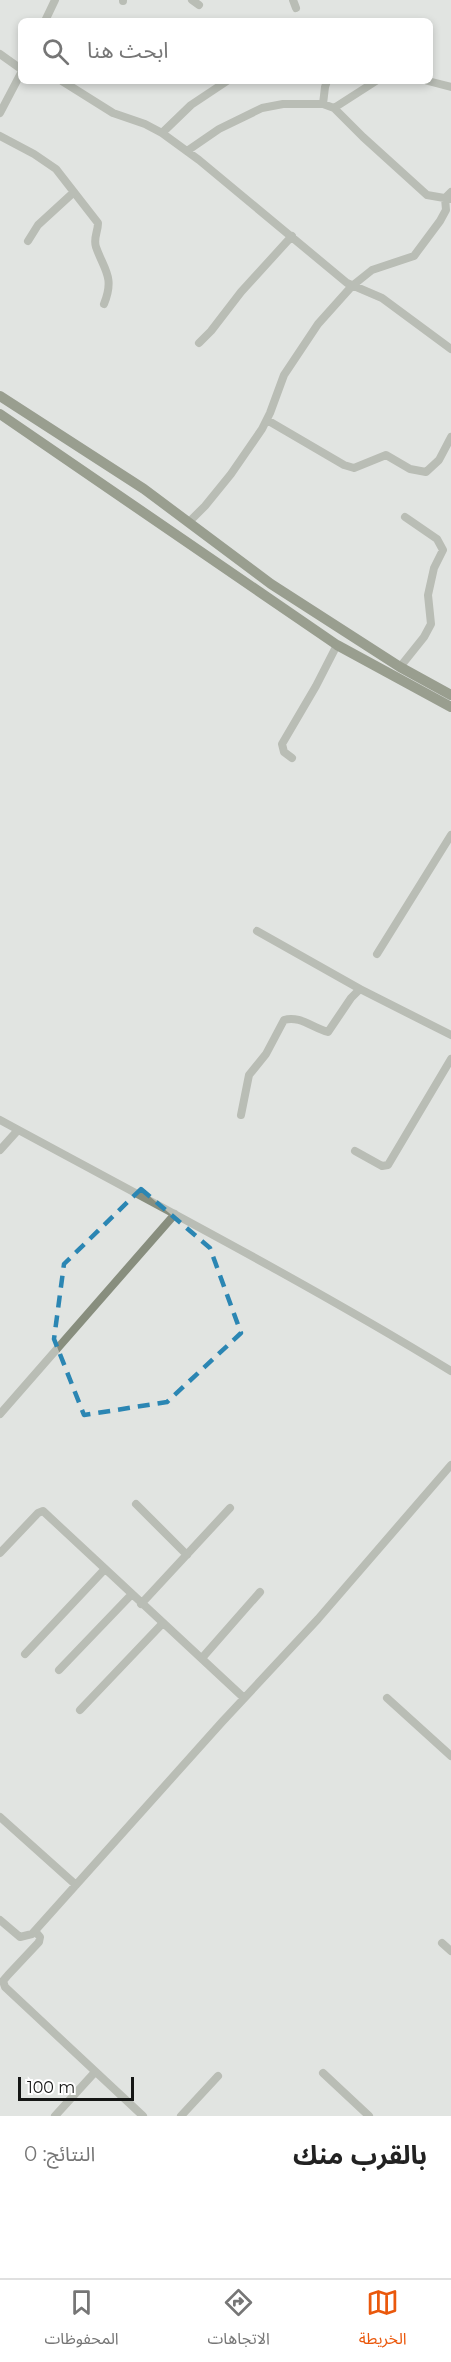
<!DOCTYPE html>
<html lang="ar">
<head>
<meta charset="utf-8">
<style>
  :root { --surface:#fff; --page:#f2f2f2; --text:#222; --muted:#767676; --line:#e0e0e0; --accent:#ea580c }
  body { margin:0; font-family:Montserrat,"Noto Sans Arabic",sans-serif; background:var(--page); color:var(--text); direction:rtl }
  .scale { position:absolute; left:18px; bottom:15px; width:116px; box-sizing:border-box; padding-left:6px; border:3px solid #151615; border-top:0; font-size:16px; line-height:21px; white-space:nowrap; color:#151615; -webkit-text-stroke:4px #fff; paint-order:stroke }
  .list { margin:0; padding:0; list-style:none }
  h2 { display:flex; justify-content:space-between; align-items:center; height:78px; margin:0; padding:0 24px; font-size:26px }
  h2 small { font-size:20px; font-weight:400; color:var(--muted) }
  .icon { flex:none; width:33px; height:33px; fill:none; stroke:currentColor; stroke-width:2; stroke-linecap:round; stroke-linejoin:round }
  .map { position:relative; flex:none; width:451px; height:2116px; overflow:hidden; direction:ltr }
  .search { position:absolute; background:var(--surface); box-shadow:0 3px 9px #0003; left:18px; right:18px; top:18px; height:66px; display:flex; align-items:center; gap:15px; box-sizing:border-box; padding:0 21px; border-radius:9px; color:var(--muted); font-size:22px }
  .sheet { height:162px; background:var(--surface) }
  nav { display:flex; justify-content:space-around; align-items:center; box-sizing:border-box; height:84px; border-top:2px solid var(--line); background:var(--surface); font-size:16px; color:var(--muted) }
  nav a { display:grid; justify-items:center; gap:3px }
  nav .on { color:var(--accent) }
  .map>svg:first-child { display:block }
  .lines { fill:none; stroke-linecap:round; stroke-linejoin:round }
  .minor { stroke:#888e7e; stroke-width:8 }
  .major { stroke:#40492c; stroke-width:10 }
  .marked { fill:none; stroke:#2b86b3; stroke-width:4.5; stroke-dasharray:12 8; stroke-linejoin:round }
</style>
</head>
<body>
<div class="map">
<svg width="451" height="2116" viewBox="0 0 451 2116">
  <rect width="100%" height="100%" fill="#e1e4e1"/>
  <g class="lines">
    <path class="minor" d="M192,0L199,5
      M293,0L296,8
      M123,1V0
      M45,21L55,0
      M0,54L21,69
      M62,81L113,113L145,124L162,133L199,160L347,283L382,298L451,349
      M428,81L451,87
      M323,104L325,87L327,81
      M334,108L376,81
      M0,113L21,73
      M162,133L191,105L227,81
      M0,136L34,154L56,169L98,223C98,232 93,238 96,247C104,270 115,277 104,304
      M187,151L219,129L262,108L283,104H323L334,108L363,137L427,195L450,199
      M28,241L38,225L74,192
      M199,343L211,331L241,292L292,236
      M267,420L344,465L354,468L386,455L410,469L426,472L439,460L451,437
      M189,522L205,506L231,474L262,429L270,413L284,375L318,324L352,286L372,270L414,256L440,221L446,210L445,198L451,192
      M400,667L424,637L431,624L428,595L434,568L443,550L437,539L405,517
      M292,758L284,752L282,744L316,686L337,645
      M257,931L360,989
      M377,954L451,835
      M241,1115L249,1075L266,1054L284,1020C299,1015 313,1028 328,1032L351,998L360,989L451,1035
      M0,1120C151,1202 304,1281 451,1371
      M0,1150L18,1130
      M355,1151L382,1166L388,1165L451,1059
      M0,1414L175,1214
      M136,1504L187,1555
      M0,1553L38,1513L43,1511L244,1698
      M141,1604L230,1508
      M25,1654L104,1570
      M202,1658L260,1592
      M59,1670L131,1595
      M387,1698L451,1756
      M80,1710L162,1624
      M0,1817L76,1885
      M0,1920L20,1937L32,1934L222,1722L318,1619L451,1465
      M35,1931L40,1937L39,1942L8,1975L3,1981L5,1987L143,2116
      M442,1943L451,1951
      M323,2073L369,2116
      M55,2116L95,2072
      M181,2116L218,2076"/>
    <path class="major" d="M0,396L144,489L271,584L400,667L451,695
      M0,414L337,645L451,707"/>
  </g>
  <path d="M0 0H451V2116H0ZM141,1189L210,1248L241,1333L167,1402L84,1415L54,1339L64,1264Z" fill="#e1e4e1" fill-opacity=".55" fill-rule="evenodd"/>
  <path class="marked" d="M141,1189L210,1248L241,1333L167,1402L84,1415L54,1339L64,1264Z"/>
</svg>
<div class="scale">100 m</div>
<div class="search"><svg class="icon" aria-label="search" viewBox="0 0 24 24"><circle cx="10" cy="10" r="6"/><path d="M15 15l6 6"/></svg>ابحث هنا</div>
</div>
<section class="sheet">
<h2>بالقرب منك<small>النتائج: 0</small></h2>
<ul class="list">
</ul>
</section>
<nav>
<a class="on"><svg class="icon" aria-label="map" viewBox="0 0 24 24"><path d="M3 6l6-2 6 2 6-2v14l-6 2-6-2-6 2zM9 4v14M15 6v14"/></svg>الخريطة</a>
<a><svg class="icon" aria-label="directions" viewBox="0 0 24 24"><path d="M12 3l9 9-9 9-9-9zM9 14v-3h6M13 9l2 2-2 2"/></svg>الاتجاهات</a>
<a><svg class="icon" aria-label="saved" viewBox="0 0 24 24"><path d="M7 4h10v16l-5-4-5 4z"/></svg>المحفوظات</a>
</nav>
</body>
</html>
